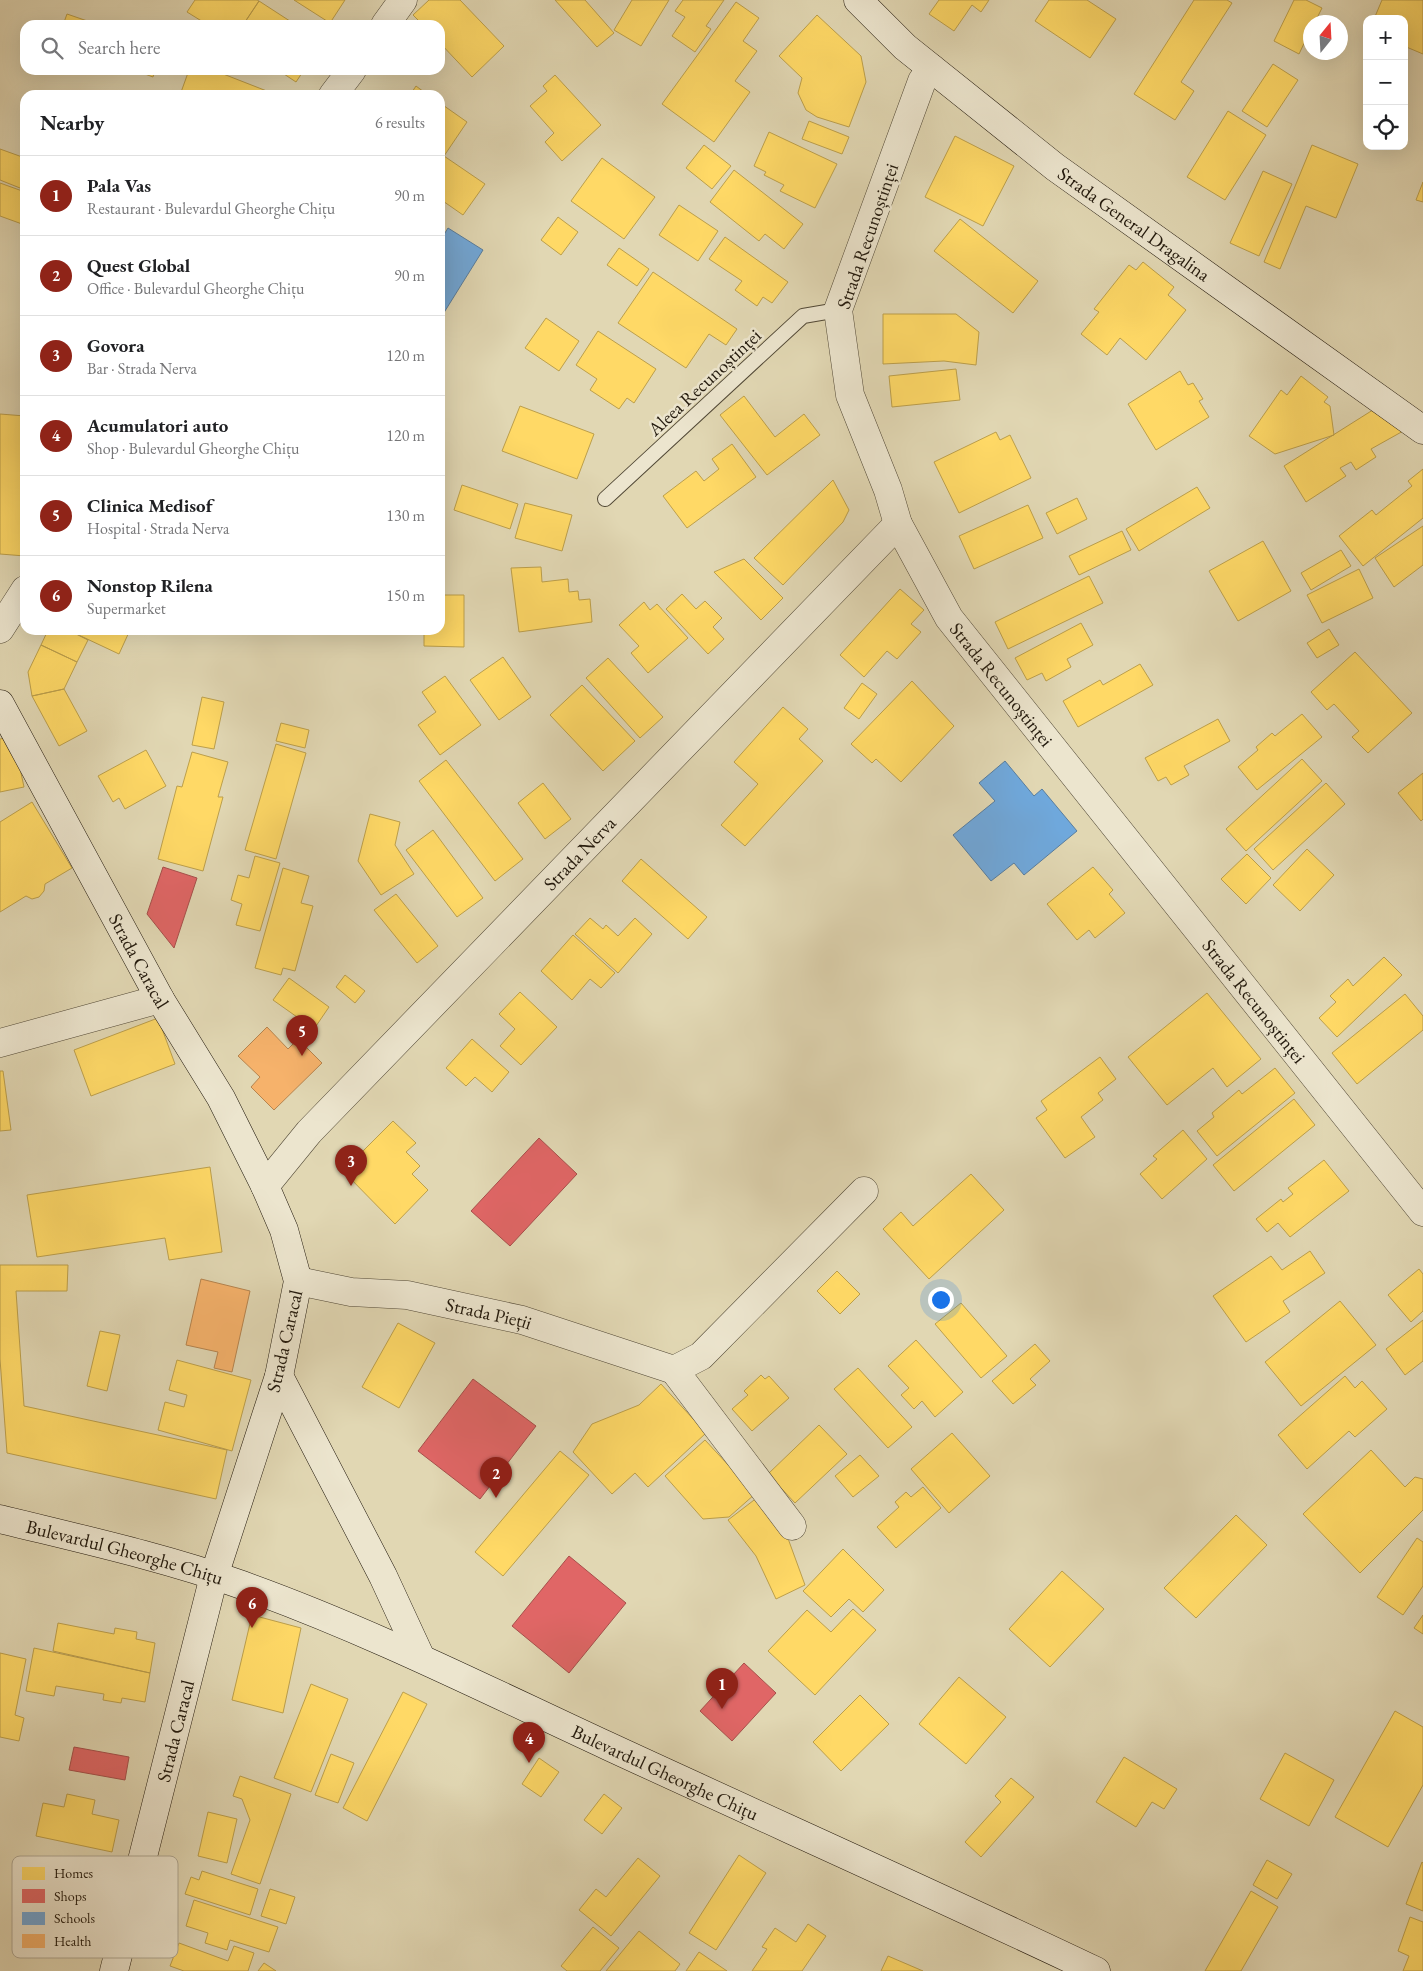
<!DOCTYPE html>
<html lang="en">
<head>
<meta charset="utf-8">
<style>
  :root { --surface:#fff; --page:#f6f6f6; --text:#202124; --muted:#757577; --line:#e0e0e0; --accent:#8f2418 }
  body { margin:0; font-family:"EB Garamond",serif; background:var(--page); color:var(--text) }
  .controls { position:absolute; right:15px; top:15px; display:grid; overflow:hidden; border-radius:10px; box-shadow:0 5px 20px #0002 }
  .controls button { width:45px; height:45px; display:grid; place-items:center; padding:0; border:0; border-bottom:1px solid var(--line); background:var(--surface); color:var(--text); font:25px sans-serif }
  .compass { position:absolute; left:1303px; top:15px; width:45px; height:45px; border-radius:50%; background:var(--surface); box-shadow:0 5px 20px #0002; rotate:18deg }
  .you { position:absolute; left:940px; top:1299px; width:18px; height:18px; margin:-12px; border:4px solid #fff; border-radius:50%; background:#1a73e8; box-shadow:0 0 0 8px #1a73e833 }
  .badge { display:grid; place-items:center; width:32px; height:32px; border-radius:50%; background:var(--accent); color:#fff; font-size:16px; font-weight:700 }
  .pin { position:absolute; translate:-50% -41px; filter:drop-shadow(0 1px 2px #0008) }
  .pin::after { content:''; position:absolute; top:26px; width:18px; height:15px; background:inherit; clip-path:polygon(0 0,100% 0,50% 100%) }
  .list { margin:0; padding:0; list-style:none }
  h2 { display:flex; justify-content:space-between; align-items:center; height:65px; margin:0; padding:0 20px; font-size:21px }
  h2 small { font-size:16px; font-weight:400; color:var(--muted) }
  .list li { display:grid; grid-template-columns:32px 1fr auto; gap:15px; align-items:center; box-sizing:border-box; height:80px; padding:0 20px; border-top:1px solid var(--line) }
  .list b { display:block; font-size:19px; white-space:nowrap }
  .list p { margin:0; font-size:16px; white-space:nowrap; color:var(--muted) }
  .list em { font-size:16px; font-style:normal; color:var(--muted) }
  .icon { flex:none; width:28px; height:28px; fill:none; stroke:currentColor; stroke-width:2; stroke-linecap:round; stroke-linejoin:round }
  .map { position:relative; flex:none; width:1423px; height:1971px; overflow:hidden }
  .search { position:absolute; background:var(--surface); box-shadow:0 5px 20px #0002; left:20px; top:20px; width:425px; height:55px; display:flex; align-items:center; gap:12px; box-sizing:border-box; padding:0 18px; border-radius:15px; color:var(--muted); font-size:19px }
  .panel { position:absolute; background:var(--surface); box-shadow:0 5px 20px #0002; left:20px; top:90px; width:425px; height:545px; border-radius:15px }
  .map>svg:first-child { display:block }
  .homes { fill:#ffd966; stroke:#bc9f4b }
  .shops { fill:#e06666; stroke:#a74f4b }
  .schools { fill:#6fa8dc; stroke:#587d9e }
  .health { fill:#f6b26b; stroke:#b6844e }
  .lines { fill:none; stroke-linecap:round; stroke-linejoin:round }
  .lane-casing { stroke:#514836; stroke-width:16 }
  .street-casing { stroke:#514836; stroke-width:29 }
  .secondary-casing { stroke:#21180c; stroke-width:29 }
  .lane { stroke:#ece5ce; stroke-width:14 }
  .street { stroke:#ece5ce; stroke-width:28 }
  .secondary { stroke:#ece5ce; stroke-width:28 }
  .labels { text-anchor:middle; stroke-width:5; stroke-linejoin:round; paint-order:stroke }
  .street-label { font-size:19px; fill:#21180c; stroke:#ece5ce }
  .key { fill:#ece5ce; stroke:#afa894; stroke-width:1 }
  .key-label { font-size:14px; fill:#21180c }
</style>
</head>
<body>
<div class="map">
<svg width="1423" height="1971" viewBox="0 0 1423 1971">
  <rect width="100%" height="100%" fill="#e1d7b3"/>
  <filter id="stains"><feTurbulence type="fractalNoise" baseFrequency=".004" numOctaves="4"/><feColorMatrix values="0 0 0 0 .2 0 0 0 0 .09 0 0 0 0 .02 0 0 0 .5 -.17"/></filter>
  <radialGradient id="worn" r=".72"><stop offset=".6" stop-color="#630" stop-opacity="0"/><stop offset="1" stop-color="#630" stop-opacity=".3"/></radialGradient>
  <path class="homes" d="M195,0H257L259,1L243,25H208L187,12Z
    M294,0H345L330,23Z
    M429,0H460L504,46L472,77L440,43V25H423L413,15Z
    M555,0H585L614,33L597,47Z
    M632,0H669L641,46L614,30Z
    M683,0H724L706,26L711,29L695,52L672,36L685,17L675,11Z
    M939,0H989L981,12L972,5L954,31L929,14Z
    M1049,0H1087L1116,19L1090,58L1035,21Z
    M1194,0H1227L1232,3L1181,82L1194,91L1175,120L1134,94Z
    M1294,0H1306L1322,8L1315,22H1310V31L1299,54L1274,41Z
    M1382,0H1423V54L1404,46V19H1374Z
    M259,1L296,25H243Z
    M736,2L759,18L743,41L757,51L735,81L750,92L714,142L662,104Z
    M67,14L99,25H63Z
    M817,15L861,56L866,82L849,127L817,117L806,110L798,93L802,78L779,56Z
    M1273,64L1298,80L1267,127L1242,111Z
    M134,70H155L153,77Z
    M189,70H213L277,95H180Z
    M278,70H304L296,82Z
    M555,75L601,125L562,161L545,142L554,133L530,106L547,91L543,86Z
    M416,86L428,95H410Z
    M440,103L467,122L444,156L485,184L463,215L440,199Z
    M1228,111L1266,135L1225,200L1187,177Z
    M809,121L849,137L842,154L802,139Z
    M769,132L837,164L815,208L780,191L784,185L764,175L766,172L754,166Z
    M955,136L1014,166L983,226L925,197Z
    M704,145L731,166L712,189L686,168Z
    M1312,145L1358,164L1336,218L1306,206L1280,269L1264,262Z
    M0,149L25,158V190L0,180Z
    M602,158L655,197L624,239L571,201Z
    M734,170L803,224L784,249L765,234L759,241L710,202Z
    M1263,171L1292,184L1259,256L1230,243Z
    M1423,182V202L1416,200Z
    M0,183L25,192V215L22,224L0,216Z
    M679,205L718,231L698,261L659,235Z
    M558,217L578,232L561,255L541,240Z
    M960,219L1038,281L1013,313L934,251Z
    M725,237L788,282L772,303L763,297L757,306L735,290L742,281L709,259Z
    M619,248L649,269L637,286L607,265Z
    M1143,262L1174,287L1168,295L1186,310L1146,360L1120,338L1107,355L1081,334L1099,312L1094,309L1129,265L1136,270Z
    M653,272L737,329L726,345L709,334L686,368L618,323Z
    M883,314H956L979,332L976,365L944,361L883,364Z
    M546,318L579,341L559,371L525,348Z
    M598,331L656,369L634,403L627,398L619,409L590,390L597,379L576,365Z
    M956,369L960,400L892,407L889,376Z
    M1180,371L1188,385L1193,383L1203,399L1199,401L1209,417L1156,450L1128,404Z
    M1301,376L1328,397L1324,402L1330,406L1334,435L1275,454L1249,436L1281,390L1287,395Z
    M744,396L775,437L804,414L820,435L767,475L720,415Z
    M520,406L594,434L577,479L502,451Z
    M1376,408L1405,430L1371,449L1376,457L1356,470L1351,462L1340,468L1346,476L1306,502L1284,466Z
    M0,414L25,416V556L0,554Z
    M996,432L1000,440L1010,435L1031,478L959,513L934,462Z
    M732,444L756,477L687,528L663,496L696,471L704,481L719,469L712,459Z
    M1423,469V518L1363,566L1339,536L1372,510L1376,515L1412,486L1408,481Z
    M833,480L849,510L843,522L783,585L754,558Z
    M462,485L518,504L510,529L454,510Z
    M1197,487L1210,508L1139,551L1126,529Z
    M1077,498L1087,519L1057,534L1046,513Z
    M525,503L572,515L562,551L515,538Z
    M1028,505L1043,538L974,569L959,536Z
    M1423,526V565L1394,587L1375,558Z
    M1122,531L1131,550L1079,575L1069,556Z
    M1263,541L1291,591L1238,621L1209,571Z
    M1341,550L1351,566L1311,590L1301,573Z
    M744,559L783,598L761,620L714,572Z
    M541,567L542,582L568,579L569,592L578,591L579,600L590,599L592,622L519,632L511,568Z
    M1359,569L1373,598L1322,623L1307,595Z
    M1089,576L1103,603L1008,649L995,622Z
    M900,589L924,610L911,624L921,632L897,659L887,651L864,677L840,655Z
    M682,594L696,609L705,601L722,618L713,627L724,639L708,654L666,609Z
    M440,595H464V647L424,646V630H440Z
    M644,602L650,610L657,604L688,638L648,673L631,653L639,646L619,625Z
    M1081,623L1093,645L1067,659L1071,667L1046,681L1042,673L1027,680L1015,658Z
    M1329,629L1339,645L1317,658L1307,643Z
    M48,630H68L88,640L77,662L41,645Z
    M68,630H130L119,654Z
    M41,645L77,662L64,689L32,696L28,672Z
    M1355,652L1412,713L1368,753L1352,737L1359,731L1334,704L1327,710L1311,692Z
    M503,657L531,697L499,720L470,680Z
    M608,658L663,717L640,738L586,678Z
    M1140,664L1153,685L1078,727L1063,701L1100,680L1103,685Z
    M445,676L481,725L440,755L418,725L436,712L422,692Z
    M912,681L954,726L901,782L876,759L872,763L851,744Z
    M862,683L877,694L859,719L844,708Z
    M582,685L635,741L603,771L550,715Z
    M64,689L87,731L59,746L32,696Z
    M202,697L224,702L214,749L192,745Z
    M783,707L808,729L799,739L823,761L745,846L721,825L758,784L734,762Z
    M1302,714L1322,737L1257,790L1238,767L1258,750L1256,747L1272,733L1275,736Z
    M1218,719L1230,741L1184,766L1189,775L1171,785L1166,777L1158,781L1145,758Z
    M281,723L309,730L305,748L276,741Z
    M13,736L24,787L0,792V739Z
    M276,744L306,753L276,859L245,850Z
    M146,750L166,786L125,809L119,798L113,802L98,776Z
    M192,752L228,762L218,797H223L203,871L158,859L177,786L182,787Z
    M1302,759L1322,781L1246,851L1226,829Z
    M446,760L523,859L495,881L419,781Z
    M1423,773V819L1421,821L1398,793Z
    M543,783L571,819L545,839L518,803Z
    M1326,783L1345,804L1273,870L1254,849Z
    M32,802L72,868L45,884L44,891L39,897L32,899L26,896L0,912V822Z
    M370,814L400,822L395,845L414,874L381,895L358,861Z
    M433,830L483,898L457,917L406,850Z
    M1307,849L1334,875L1300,911L1273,885Z
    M1247,854L1271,878L1246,904L1221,879Z
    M255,856L280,863L260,931L236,925L242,904L231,900L238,875L249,878Z
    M641,859L707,917L688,939L622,881Z
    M1093,867L1113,890L1109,894L1125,913L1095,938L1089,930L1077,940L1047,904Z
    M283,868L309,876L301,903L313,906L295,971L283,968L281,975L255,968Z
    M396,894L438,946L417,963L374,910Z
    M590,918L603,929L606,925L618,936L635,918L652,934L618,973L575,934Z
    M573,935L615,973L601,988L590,979L572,1000L541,971Z
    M1384,957L1402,975L1337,1037L1319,1018L1336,1002L1330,996L1348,979L1353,986Z
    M345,975L365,991L355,1003L336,987Z
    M289,978L329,1007L314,1029L273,1000Z
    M520,992L557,1027L521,1065L500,1046L515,1029L499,1014Z
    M1207,993L1261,1059L1227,1087L1213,1068L1167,1105L1128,1057Z
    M1405,994L1423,1016V1030L1357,1084L1332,1053Z
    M158,1018L175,1064L91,1096L74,1050Z
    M472,1039L509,1072L492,1092L475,1077L466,1086L446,1068Z
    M1100,1057L1116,1079L1098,1093L1103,1100L1081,1117L1095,1137L1065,1158L1036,1118L1047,1110L1041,1101Z
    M1275,1068L1295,1093L1217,1156L1197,1131L1214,1117L1212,1113L1239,1090L1242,1094Z
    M0,1071H3L11,1130L0,1131Z
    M1294,1099L1315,1125L1234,1191L1213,1165Z
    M393,1121L416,1143L406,1152L420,1166L412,1174L428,1190L395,1224L343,1171Z
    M1183,1130L1207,1159L1162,1199L1140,1174L1157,1159L1153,1156Z
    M1324,1160L1349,1191L1290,1237L1278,1223L1267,1232L1256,1219L1281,1199L1283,1202L1293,1194L1288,1188Z
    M210,1167L222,1252L169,1260L165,1238L37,1257L27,1195Z
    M971,1174L1004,1210L929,1279L883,1229L901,1212L913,1226Z
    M1310,1251L1325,1273L1283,1301L1290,1312L1246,1342L1213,1296L1271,1256L1282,1270Z
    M0,1265H68L67,1291H16L24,1406L227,1450L216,1499L7,1453L0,1359Z
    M1419,1269L1423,1274V1311L1411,1322L1388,1295Z
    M837,1271L860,1294L840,1314L817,1291Z
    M1340,1301L1376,1345L1301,1406L1265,1362Z
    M961,1303L1007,1356L981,1378L935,1324Z
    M1423,1320V1361L1405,1375L1386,1349Z
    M398,1323L435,1343L399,1408L362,1387Z
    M100,1331L120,1335L107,1391L87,1386Z
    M916,1340L963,1392L935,1417L922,1401L914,1409L901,1395L909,1388L888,1366Z
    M1035,1344L1050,1361L1030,1379L1036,1385L1013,1404L992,1381Z
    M177,1360L251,1380L232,1451L158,1430L165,1402L184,1407L187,1395L169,1390Z
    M858,1368L912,1427L888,1448L834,1389Z
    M761,1375L765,1379L769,1376L789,1398L752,1431L732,1409L748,1395L744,1391Z
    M1345,1376L1355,1388L1362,1381L1387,1409L1355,1437L1349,1431L1307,1469L1278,1435Z
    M661,1384L706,1433L648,1487L635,1473L612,1494L573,1452L592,1424L639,1405Z
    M819,1425L847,1454L795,1503L768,1474Z
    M952,1433L990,1476L949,1513L911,1469Z
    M705,1440L755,1494L729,1517L703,1519L665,1476Z
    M1371,1450L1405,1487L1415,1477L1423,1479V1510L1360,1573L1303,1514Z
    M560,1451L589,1475L503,1576L475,1552Z
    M860,1455L879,1476L853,1497L835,1476Z
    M923,1487L941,1508L896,1548L877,1527L899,1507L895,1502L906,1492L911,1497Z
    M758,1497L786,1533L805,1585L776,1599L756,1556L728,1520Z
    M1236,1515L1267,1545L1196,1618L1164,1588Z
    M1417,1538L1423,1542V1586L1403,1615L1377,1597Z
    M843,1549L884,1590L863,1612L849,1599L831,1617L803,1591Z
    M1062,1571L1104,1609L1050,1667L1009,1629Z
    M853,1609L876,1630L815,1695L768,1651L807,1610L831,1632Z
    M252,1615L301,1628L283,1713L232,1700Z
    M1423,1615V1634L1414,1628Z
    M58,1623L114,1634L115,1628L137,1632L136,1639L155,1643L150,1673L53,1651Z
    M34,1648L150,1673L145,1702L122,1698L121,1703L103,1700L104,1694L56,1686L54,1696L26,1691Z
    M0,1653L26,1659L15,1715L24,1718L19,1741L0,1737Z
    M959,1677L1006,1717L966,1764L919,1724Z
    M311,1684L348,1699L311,1792L274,1778Z
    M403,1692L427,1704L367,1821L343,1808Z
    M860,1695L889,1724L841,1771L813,1742Z
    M1395,1711L1423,1727V1785L1388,1847L1335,1817Z
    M1285,1753L1334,1780L1309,1826L1260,1799Z
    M331,1754L354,1763L338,1803L315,1795Z
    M1124,1757L1177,1789L1164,1809L1152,1802L1136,1827L1096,1802Z
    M539,1758L559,1772L541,1797L522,1784Z
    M240,1776L291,1794L260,1884L231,1874L250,1820L242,1799L233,1796Z
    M1011,1778L1034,1797L981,1857L965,1842L1001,1802L995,1796Z
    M67,1794L95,1800L92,1814L119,1820L112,1852L36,1836L43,1803L64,1807Z
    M604,1794L622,1808L602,1834L584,1820Z
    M208,1812L237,1819L227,1863L198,1856Z
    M739,1855L766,1873L716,1950L689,1933Z
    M638,1858L660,1876L611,1936L579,1910L596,1889L606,1897Z
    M1267,1860L1292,1874L1277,1899L1253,1885Z
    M1422,1862L1423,1863V1911L1406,1904Z
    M202,1871L258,1889L250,1915L185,1894L191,1877L199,1880Z
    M270,1889L295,1897L286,1924L261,1916Z
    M1251,1891L1278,1907L1241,1971H1205Z
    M194,1900L278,1927L269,1952L230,1940L227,1950L205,1943L208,1933L186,1926Z
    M1410,1917L1423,1922V1971H1403L1409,1956L1398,1951Z
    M808,1924L826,1936L802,1971H752L767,1949L762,1947L775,1928L796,1942Z
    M593,1927L619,1948L600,1971H567L561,1966Z
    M639,1931L680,1964L675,1971H606Z
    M179,1943L228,1961L234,1946L254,1953L248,1971H184L170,1966Z
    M699,1952L727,1971H686Z
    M888,1956L923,1971H881Z
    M264,1963L276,1971H258Z"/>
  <path class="shops" d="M163,867L197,878L174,948L147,914Z
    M539,1138L577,1174L510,1246L471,1211Z
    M473,1379L536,1426L480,1499L418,1451Z
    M569,1556L626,1603L569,1673L512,1626Z
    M744,1663L776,1693L732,1741L700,1711Z
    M74,1747L129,1757L125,1780L69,1770Z"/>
  <path class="schools" d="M448,228L483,250L440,319V241Z
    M1005,761L1034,796L1042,789L1077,831L1024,875L1014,863L991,881L953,835L995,801L979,783Z"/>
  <path class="health" d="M267,1027L288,1049L298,1039L322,1063L274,1110L251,1087L260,1077L238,1056Z
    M201,1279L250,1291L232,1372L214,1368L218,1352L186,1345Z"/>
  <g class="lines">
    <defs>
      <path id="lane" d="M605,499L803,316L838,310"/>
      <g id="street">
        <path d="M385,25L403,0"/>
        <path id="s1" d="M931,68L922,81L838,310L850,395L888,490L898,524L949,618L1423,1212"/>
        <path d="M333,95L352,70"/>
        <path d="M0,629L25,590"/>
        <path d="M0,1043L160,999"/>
        <path id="s2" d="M265,1186L309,1132L898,524"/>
        <path id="s3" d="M298,1281L351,1292L407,1295L522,1320L674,1370L701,1356L864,1191"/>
        <path d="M674,1370L792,1526"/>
      </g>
      <g id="secondary">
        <path id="s4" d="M858,0L905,47L1055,167L1423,430"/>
        <path id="s5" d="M0,704L160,999L221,1098L265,1186L284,1230L298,1281L279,1376L214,1576L114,1971"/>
        <path d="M279,1376L383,1576L420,1656"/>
        <path id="s6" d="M0,1519C81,1539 163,1557 242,1585C368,1630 487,1690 608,1746C770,1821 934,1894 1096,1971"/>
      </g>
    </defs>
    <use href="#lane" class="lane-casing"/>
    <use href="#street" class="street-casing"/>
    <use href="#secondary" class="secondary-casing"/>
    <use href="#lane" class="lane"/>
    <use href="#street" class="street"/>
    <use href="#secondary" class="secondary"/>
  </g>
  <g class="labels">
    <g class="street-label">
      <text dy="7" stroke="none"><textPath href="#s4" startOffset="356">Strada General Dragalina</textPath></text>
      <text transform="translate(867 236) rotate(-71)" y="7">Strada Recunoștinței</text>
      <text transform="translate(704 382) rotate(-43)" y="7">Aleea Recunoștinței</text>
      <text dy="7" stroke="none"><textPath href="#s1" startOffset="675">Strada Recunoștinței</textPath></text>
      <text dy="7" stroke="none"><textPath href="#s2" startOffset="458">Strada Nerva</textPath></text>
      <text dy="7" stroke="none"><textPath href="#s5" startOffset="292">Strada Caracal</textPath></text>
      <text dy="7" stroke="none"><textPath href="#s1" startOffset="1080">Strada Recunoștinței</textPath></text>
      <text dy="7" stroke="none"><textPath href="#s3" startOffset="194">Strada Pieții</textPath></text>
      <text transform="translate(284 1341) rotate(-77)" y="7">Strada Caracal</text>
      <text dy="7" stroke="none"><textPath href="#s6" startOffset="129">Bulevardul Gheorghe Chițu</textPath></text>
      <text transform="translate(175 1731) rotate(-76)" y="7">Strada Caracal</text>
      <text dy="7" stroke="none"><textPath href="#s6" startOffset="714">Bulevardul Gheorghe Chițu</textPath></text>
    </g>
  </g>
  <rect x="12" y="1856" width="166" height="102" rx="8" class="key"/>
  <rect x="22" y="1867" width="23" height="13" fill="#ffd966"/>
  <rect x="22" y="1889" width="23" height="14" fill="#e06666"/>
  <rect x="22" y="1912" width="23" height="13" fill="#6fa8dc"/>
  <rect x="22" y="1934" width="23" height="14" fill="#f6b26b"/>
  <g class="key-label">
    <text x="54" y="1878">Homes</text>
    <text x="54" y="1901">Shops</text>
    <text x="54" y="1923">Schools</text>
    <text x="54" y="1946">Health</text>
  </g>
  <rect width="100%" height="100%" filter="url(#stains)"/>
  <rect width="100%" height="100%" fill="url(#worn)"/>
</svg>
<div class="controls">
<button>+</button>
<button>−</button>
<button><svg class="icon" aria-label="locate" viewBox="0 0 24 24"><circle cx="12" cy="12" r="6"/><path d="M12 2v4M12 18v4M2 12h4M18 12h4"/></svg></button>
</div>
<svg class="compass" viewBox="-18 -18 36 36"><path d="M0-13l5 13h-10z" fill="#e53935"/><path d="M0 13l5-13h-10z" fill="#757577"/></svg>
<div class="you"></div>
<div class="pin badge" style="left:722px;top:1709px">1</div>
<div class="pin badge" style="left:496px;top:1498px">2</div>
<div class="pin badge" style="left:351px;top:1186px">3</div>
<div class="pin badge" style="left:529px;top:1763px">4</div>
<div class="pin badge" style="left:302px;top:1056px">5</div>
<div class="pin badge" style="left:252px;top:1628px">6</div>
<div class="search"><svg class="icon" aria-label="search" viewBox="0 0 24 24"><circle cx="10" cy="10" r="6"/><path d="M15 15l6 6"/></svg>Search here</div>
<section class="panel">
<h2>Nearby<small>6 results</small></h2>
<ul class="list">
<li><span class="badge">1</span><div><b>Pala Vas</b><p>Restaurant · Bulevardul Gheorghe Chițu</p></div><em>90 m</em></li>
<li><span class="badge">2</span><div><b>Quest Global</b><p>Office · Bulevardul Gheorghe Chițu</p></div><em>90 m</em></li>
<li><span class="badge">3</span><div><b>Govora</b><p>Bar · Strada Nerva</p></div><em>120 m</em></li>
<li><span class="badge">4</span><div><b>Acumulatori auto</b><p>Shop · Bulevardul Gheorghe Chițu</p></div><em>120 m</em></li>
<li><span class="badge">5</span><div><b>Clinica Medisof</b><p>Hospital · Strada Nerva</p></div><em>130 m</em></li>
<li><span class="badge">6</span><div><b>Nonstop Rilena</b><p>Supermarket</p></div><em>150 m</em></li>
</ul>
</section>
</div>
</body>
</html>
